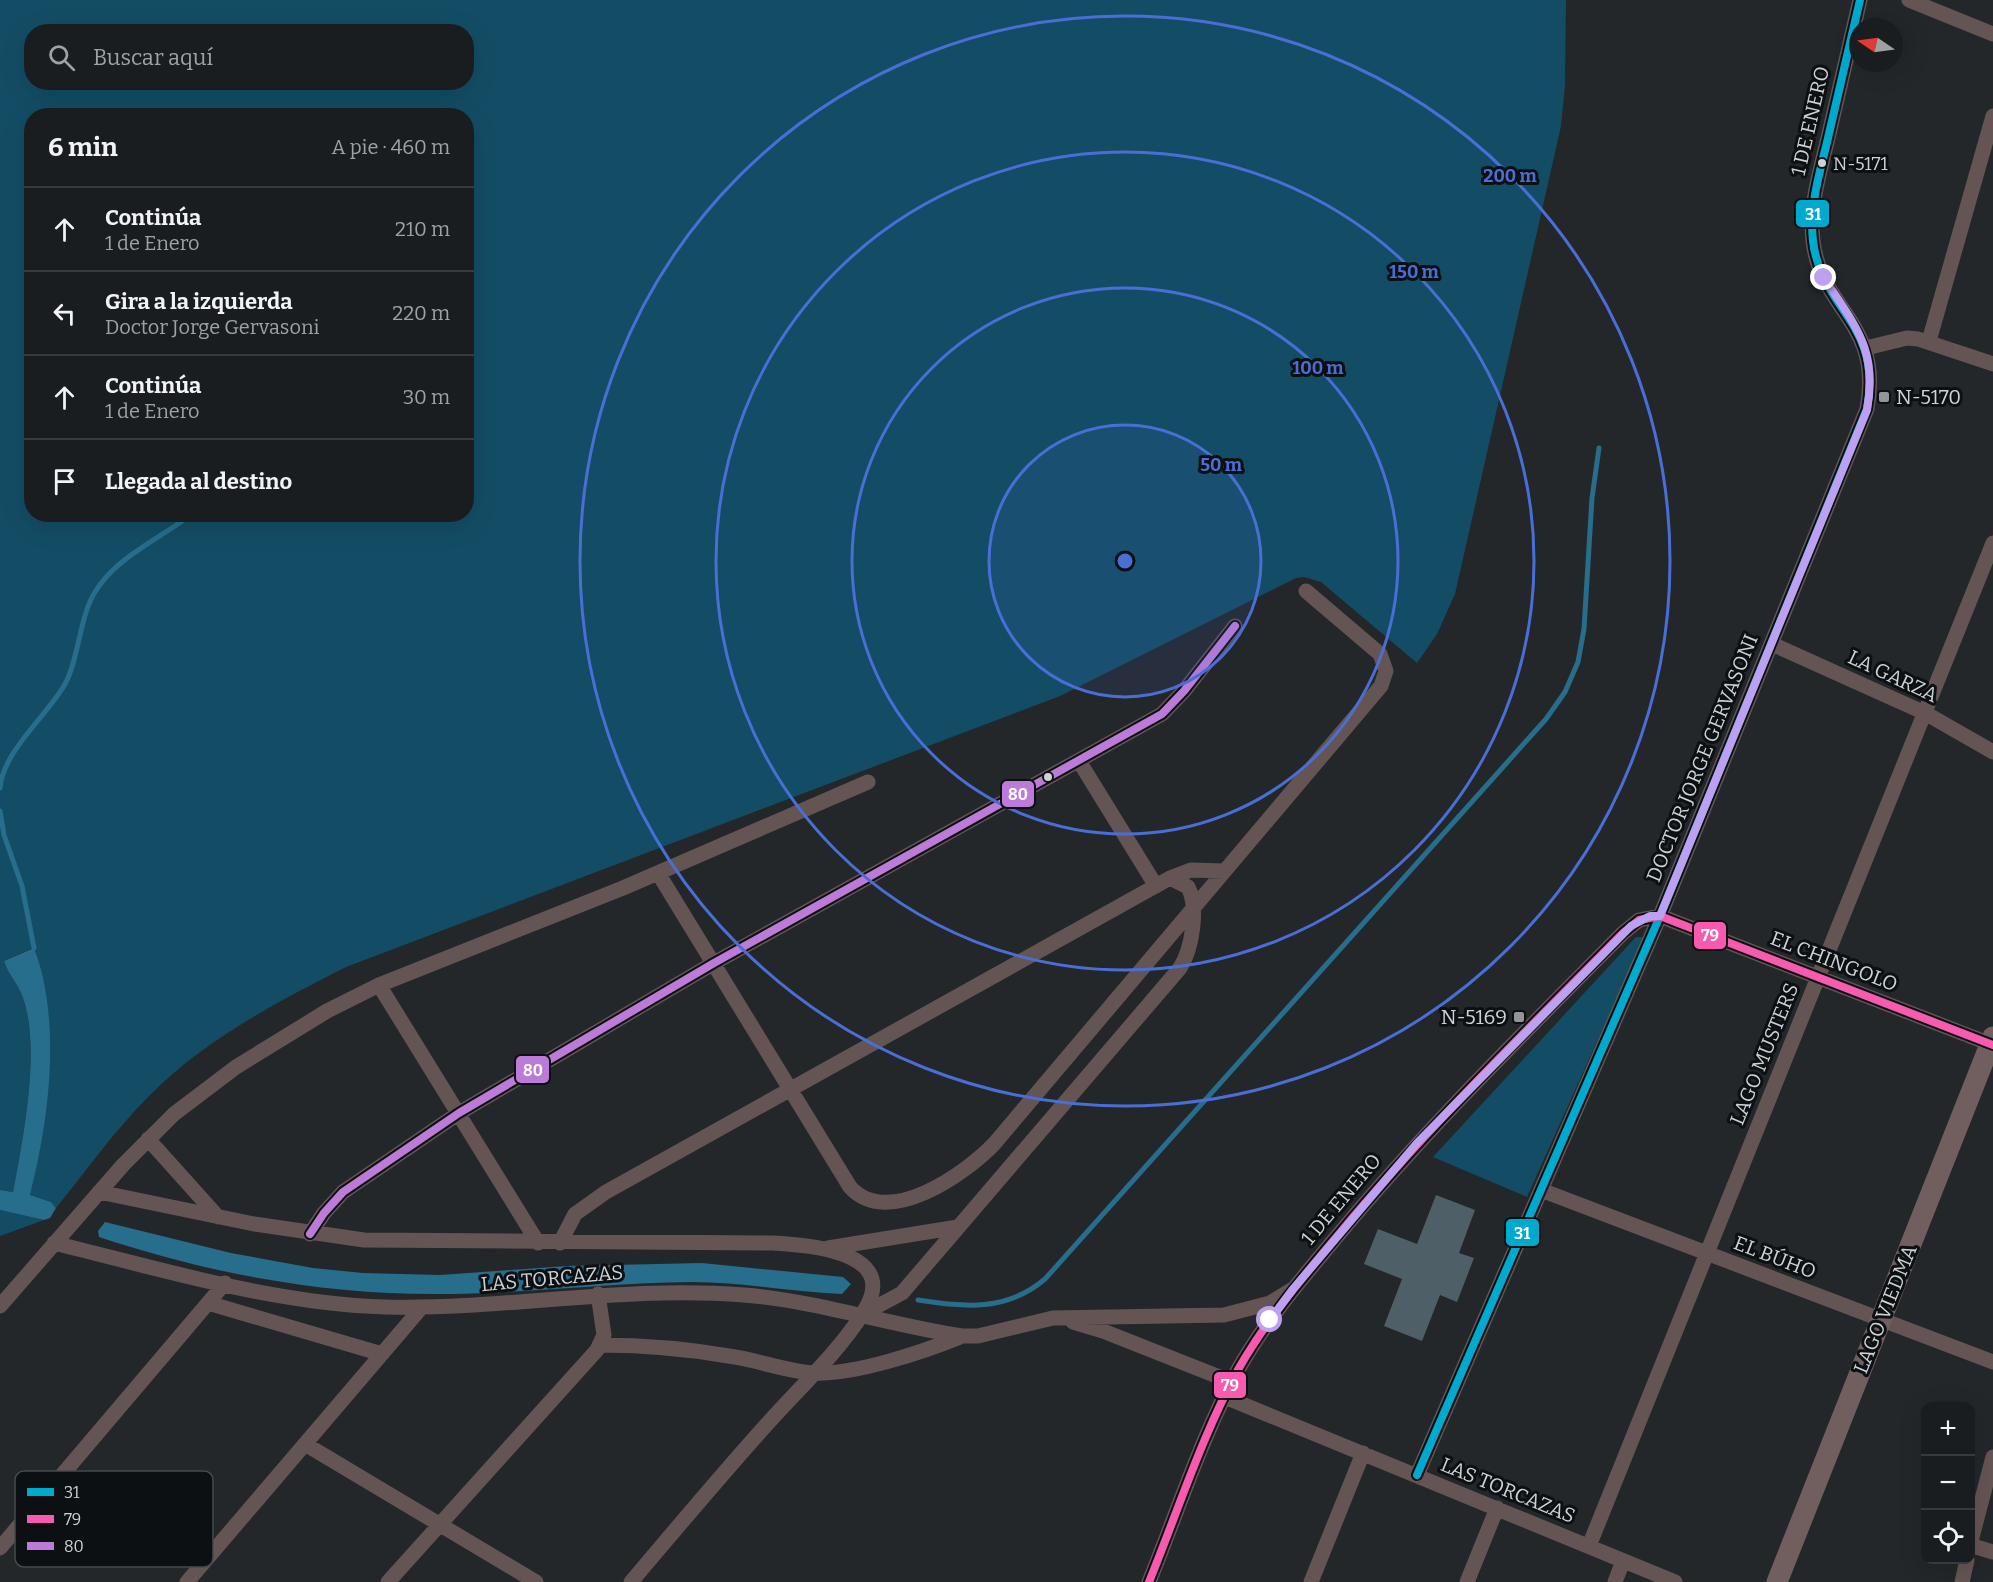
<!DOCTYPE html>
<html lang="es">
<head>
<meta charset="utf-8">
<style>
  :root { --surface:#1a1d1f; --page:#272a2c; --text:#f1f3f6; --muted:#9fa2a4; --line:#383b3d }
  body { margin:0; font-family:Bitter,serif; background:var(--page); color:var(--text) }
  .controls { position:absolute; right:18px; bottom:18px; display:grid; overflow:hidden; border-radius:12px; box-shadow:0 6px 24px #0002 }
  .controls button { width:54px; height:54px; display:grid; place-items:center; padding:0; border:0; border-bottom:2px solid var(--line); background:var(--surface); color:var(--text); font:30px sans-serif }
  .compass { position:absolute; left:1849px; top:18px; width:54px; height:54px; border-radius:50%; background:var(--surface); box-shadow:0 6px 24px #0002; rotate:283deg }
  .stop { position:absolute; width:18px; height:18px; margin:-14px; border:4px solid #bca0f2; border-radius:50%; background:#fff }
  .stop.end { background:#bca0f2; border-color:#fff; box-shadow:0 2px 6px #0008 }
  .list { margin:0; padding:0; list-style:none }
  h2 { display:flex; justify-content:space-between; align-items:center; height:78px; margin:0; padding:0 24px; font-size:26px }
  h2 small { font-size:20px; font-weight:400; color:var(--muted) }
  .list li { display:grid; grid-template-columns:39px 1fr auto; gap:18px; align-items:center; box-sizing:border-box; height:84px; padding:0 24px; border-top:2px solid var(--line) }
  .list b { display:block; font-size:22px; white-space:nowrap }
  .list p { margin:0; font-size:20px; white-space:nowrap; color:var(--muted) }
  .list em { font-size:20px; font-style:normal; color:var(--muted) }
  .icon { flex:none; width:33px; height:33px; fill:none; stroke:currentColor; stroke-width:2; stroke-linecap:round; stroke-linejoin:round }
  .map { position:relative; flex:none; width:1993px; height:1582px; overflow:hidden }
  .search { position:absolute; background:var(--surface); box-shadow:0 6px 24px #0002; left:24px; top:24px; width:450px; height:66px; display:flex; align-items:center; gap:15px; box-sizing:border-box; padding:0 21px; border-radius:24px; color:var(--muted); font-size:22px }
  .panel { position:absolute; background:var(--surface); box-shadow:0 6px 24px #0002; left:24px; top:108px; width:450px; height:414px; border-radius:24px }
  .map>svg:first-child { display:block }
  .green { fill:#134d65; fill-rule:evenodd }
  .water { fill:#276d8c }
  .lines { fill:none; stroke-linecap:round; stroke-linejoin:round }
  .stream { stroke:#276d8c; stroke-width:5 }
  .building { fill:#4e5f67 }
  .street { stroke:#645554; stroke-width:15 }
  .secondary { stroke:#715f5f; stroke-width:21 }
  .bus-1-casing { stroke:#0d1012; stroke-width:12 }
  .bus-2-casing { stroke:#0d1012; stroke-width:12 }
  .bus-3-casing { stroke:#0d1012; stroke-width:12 }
  .bus-1 { stroke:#00a9ce; stroke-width:8 }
  .bus-2 { stroke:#f75aaf; stroke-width:8 }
  .bus-3 { stroke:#bd7bd9; stroke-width:8 }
  .route { stroke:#bca0f2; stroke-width:8 }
  .ring { fill:none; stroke:#496fd7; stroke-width:3 }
  .bus-dot { fill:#cdd2d5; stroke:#0d1012; stroke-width:2 }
  .poi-dot { fill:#929699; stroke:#0d1012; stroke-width:2 }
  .labels { text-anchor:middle; stroke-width:6; stroke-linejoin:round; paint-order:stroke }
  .bus-label { font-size:18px; fill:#cdd2d5; stroke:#0d1012; text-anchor:start }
  .street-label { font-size:20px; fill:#cdd2d5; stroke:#0d1012 }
  .poi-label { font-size:20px; fill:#cdd2d5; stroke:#0d1012; text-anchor:start }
  .key { fill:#0d1012; stroke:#474a4c; stroke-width:1.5 }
  .key-label { font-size:16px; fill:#cdd2d5 }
  .centre { fill:#496fd7; stroke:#0d1012; stroke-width:3 }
  .ring-label { font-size:18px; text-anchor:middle; font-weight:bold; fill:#496fd7; stroke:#0d1012; stroke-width:6; stroke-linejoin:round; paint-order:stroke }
  .line-badge { stroke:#0d1012; stroke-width:2 }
  .badge-label { font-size:16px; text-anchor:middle; font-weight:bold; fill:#fff }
</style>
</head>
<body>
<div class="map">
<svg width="1993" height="1582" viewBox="0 0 1993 1582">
  <rect width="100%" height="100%" fill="#232729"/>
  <path class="green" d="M0,0H1566L1565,85L1561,126L1455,594L1437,634L1417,663L1321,582L1304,577L1296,578L1060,696L346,967C277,1002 204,1040 149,1096C115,1130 86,1171 56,1208L51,1202L30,1195C47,1127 53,1058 43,988C41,974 40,961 33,948L4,961C9,974 19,985 23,998C41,1050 23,1139 13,1192L0,1190ZM32,32H466V82H32ZM32,116H466V514H32Z
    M1636,937H1644L1527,1197L1433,1157Z
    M0,1210L44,1220L0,1236Z"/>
  <path class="water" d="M34,948C62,1021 49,1120 30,1195L51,1202L56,1208L50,1218L44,1220L0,1210V1190L13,1192C23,1139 41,1049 23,998C19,985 8,974 4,961Z
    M105,1222L231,1253L313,1268L363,1273L440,1275L566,1266L702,1263L843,1277L851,1284L842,1294C792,1292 742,1282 692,1282C606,1283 520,1294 434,1294C320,1294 207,1273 99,1237L98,1231Z"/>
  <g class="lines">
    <path class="stream" d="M0,788C3,751 47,716 65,684C79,659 79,618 95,592C116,557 161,538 192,514
      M0,811L4,835L22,886L34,948
      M918,1300C965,1307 1006,1312 1045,1279L1546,719L1565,692L1578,662L1584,629L1592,498L1599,448"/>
  </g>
  <path class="building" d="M1436,1195L1475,1210L1459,1253L1474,1258L1457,1302L1440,1295L1422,1341L1384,1326L1402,1279L1364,1264L1378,1229L1417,1244Z"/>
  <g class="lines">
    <path class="street" d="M1909,0L1993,34
      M1929,341L1993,116
      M1866,348L1907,338L1918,339L1993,364
      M1772,644L1925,713L1993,752
      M1079,761L1156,886
      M658,873L850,1187C888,1229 965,1174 994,1144L1381,686L1386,671L1380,654L1306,591
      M379,985L538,1243
      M148,1139L218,1217
      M1541,1190L1993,1362
      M99,1192L254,1224L364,1240L774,1243C800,1245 863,1248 872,1279C875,1292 869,1303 863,1313C837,1354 800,1387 768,1423C721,1475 676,1529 631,1582
      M310,1234L324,1213L343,1192L459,1113L714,963L1162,714L1184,691L1235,626
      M54,1243C160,1269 275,1304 385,1307C506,1310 622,1285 744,1295C818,1301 889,1325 962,1336H978L1053,1318L1224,1315L1270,1303L1293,1289
      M560,1243L575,1214L606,1192L1170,878L1191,870L1224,871
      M828,1248L958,1227
      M208,1303L382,1354
      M0,1306L123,1165L174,1114L236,1067L327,1011L379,985L623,888L868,782
      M861,1315L902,1293L1180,968C1192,949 1199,908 1188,887L1170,878
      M1073,1322L1103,1331L1232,1382
      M599,1345C645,1345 690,1349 735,1357C761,1361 788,1372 815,1373C854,1375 923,1352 960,1337
      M1225,1397L1675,1582
      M305,1444L536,1582
      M1417,1475L1660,916L1867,409C1883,322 1821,311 1813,241C1809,206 1820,172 1828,138C1839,92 1849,46 1860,0
      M1970,1545L1993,1457
      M1970,1545L1993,1552
      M1589,1546L1993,543
      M0,1548L225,1283
      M187,1582L422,1307
      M388,1582L597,1350L604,1335L598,1294
      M1149,1582C1178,1511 1202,1435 1239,1368C1267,1319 1303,1277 1339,1234C1428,1127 1526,1031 1623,933L1639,920L1660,916L1993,1045
      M1311,1582L1363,1453
      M1467,1582L1497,1508
      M1615,1582L1623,1561
      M1962,1582L1967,1560"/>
    <path class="secondary" d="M1777,1582L1993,1037"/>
    <defs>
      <path id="bus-1" d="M1417,1475L1660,916L1867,409C1883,322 1821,311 1813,241C1809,206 1820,172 1828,138C1839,92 1849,46 1860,0"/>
      <path id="bus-2" d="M1149,1582C1178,1511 1202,1435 1239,1368C1267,1319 1303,1277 1339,1234C1428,1127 1526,1031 1623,933L1639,920L1660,916L1993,1045"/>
      <path id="bus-3" d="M310,1234L324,1213L343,1192L459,1113L714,963L1162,714L1184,691L1235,626"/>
    </defs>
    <use href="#bus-1" class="bus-1-casing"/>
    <use href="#bus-2" class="bus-2-casing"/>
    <use href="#bus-3" class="bus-3-casing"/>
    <use href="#bus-1" class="bus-1"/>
    <use href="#bus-2" class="bus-2"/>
    <use href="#bus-3" class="bus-3"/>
  </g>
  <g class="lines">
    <path class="route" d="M1270,1320L1293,1289L1417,1143L1631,926L1650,916H1660L1867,410C1878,349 1855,326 1824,278"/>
  </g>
  <circle cx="1125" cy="561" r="136" fill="#496fd7" fill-opacity=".12"/>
  <g class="ring">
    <circle cx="1125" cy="561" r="136"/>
    <circle cx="1125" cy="561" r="273"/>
    <circle cx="1125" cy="561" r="409"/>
    <circle cx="1125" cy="561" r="545"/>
  </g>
  <g class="bus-dot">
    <circle cx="1822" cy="163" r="5"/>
    <circle cx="1048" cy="777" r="5"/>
  </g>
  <g class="poi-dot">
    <rect x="1878" y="391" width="12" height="12" rx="3"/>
    <rect x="1513" y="1011" width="12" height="12" rx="3"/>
  </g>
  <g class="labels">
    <g class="bus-label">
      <text x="1833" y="170">N-5171</text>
    </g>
    <g class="street-label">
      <text transform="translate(1810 121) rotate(-77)" y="7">1 DE ENERO</text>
      <text transform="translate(1893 676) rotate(25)" y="7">LA GARZA</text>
      <text transform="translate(1702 758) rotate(-68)" y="7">DOCTOR JORGE GERVASONI</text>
      <text transform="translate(1834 961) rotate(21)" y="7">EL CHINGOLO</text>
      <text transform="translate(1764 1054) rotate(-68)" y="7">LAGO MUSTERS</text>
      <text transform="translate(1341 1199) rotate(-50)" y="7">1 DE ENERO</text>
      <text transform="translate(1775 1257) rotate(21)" y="7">EL BÚHO</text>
      <text transform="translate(552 1278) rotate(-5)" y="7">LAS TORCAZAS</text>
      <text transform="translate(1885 1309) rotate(-68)" y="7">LAGO VIEDMA</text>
      <text transform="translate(1508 1490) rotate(22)" y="7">LAS TORCAZAS</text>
    </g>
    <g class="poi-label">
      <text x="1896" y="404">N-5170</text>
      <text x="1507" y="1024" text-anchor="end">N-5169</text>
    </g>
  </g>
  <rect x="15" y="1471" width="198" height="96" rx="9" class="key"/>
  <rect x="27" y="1488" width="27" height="8" fill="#00a9ce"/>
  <rect x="27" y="1515" width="27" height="8" fill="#f75aaf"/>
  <rect x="27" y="1542" width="27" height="8" fill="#bd7bd9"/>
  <g class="key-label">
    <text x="64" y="1498">31</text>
    <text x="64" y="1525">79</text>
    <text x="64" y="1552">80</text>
  </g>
  <circle cx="1125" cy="561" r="9" class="centre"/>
  <g class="ring-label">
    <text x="1510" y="182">200 m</text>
    <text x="1414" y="278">150 m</text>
    <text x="1318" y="374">100 m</text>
    <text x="1221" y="471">50 m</text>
  </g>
  <g class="line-badge">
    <rect x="1795" y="199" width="35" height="29" rx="6" fill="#00a9ce"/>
    <rect x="1001" y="780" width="34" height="28" rx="6" fill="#bd7bd9"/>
    <rect x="1693" y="921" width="34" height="29" rx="6" fill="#f75aaf"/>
    <rect x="515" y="1055" width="35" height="29" rx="6" fill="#bd7bd9"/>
    <rect x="1505" y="1218" width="35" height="29" rx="6" fill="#00a9ce"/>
    <rect x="1213" y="1371" width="34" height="28" rx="6" fill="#f75aaf"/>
  </g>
  <g class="badge-label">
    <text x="1813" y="220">31</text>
    <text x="1018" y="800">80</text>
    <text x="1710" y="941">79</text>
    <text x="533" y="1076">80</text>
    <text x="1522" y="1239">31</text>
    <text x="1230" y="1391">79</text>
  </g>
</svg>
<div class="controls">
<button>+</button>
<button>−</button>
<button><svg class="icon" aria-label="locate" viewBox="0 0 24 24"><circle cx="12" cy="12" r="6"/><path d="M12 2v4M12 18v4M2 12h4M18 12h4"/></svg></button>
</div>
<svg class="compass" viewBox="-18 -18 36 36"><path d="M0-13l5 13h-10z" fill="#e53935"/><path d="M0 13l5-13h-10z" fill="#9fa2a4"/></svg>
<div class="stop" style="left:1270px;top:1320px"></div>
<div class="stop end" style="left:1824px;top:278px"></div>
<div class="search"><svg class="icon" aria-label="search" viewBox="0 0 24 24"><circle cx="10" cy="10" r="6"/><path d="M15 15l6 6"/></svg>Buscar aquí</div>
<section class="panel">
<h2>6 min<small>A pie · 460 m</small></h2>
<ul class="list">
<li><svg class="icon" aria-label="ahead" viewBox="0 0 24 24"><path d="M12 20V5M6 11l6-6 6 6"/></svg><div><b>Continúa</b><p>1 de Enero</p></div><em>210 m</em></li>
<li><svg class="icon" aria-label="left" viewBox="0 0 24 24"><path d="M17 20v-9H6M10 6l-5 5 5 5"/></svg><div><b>Gira a la izquierda</b><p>Doctor Jorge Gervasoni</p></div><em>220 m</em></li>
<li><svg class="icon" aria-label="ahead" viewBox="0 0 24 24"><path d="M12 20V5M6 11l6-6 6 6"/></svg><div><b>Continúa</b><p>1 de Enero</p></div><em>30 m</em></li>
<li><svg class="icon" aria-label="arrive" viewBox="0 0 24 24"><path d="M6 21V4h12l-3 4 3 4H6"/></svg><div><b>Llegada al destino</b></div></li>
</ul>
</section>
</div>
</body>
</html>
